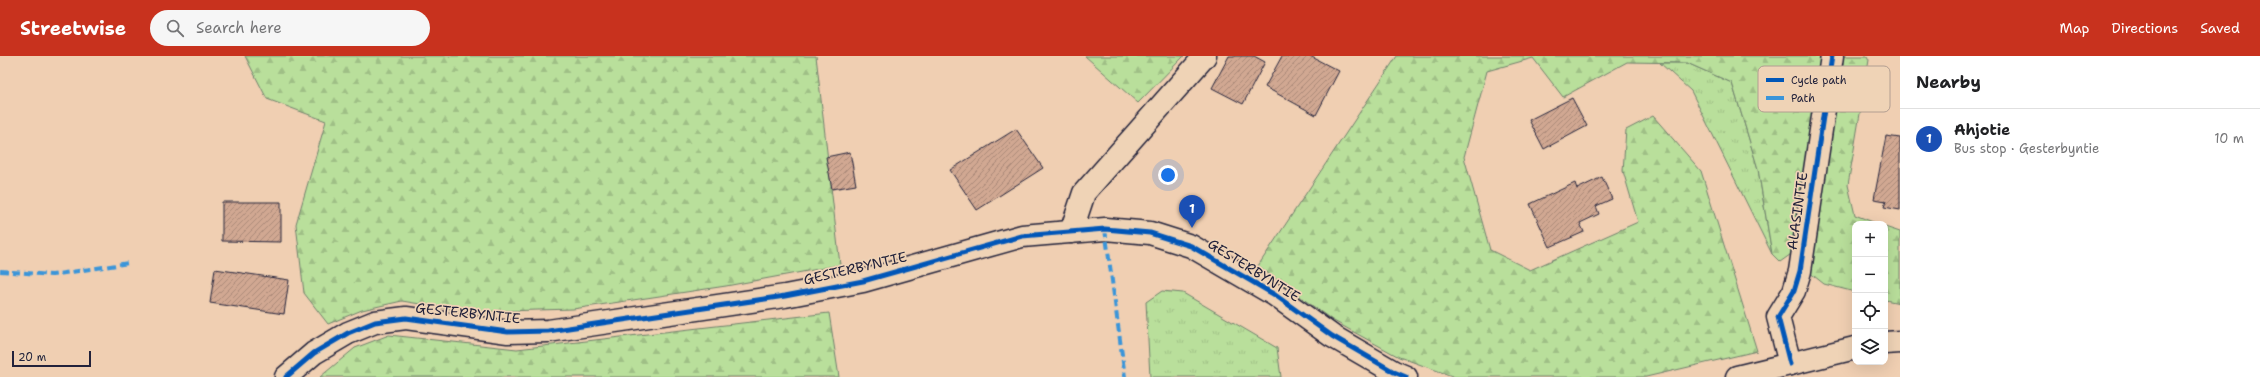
<!DOCTYPE html>
<html lang="en">
<head>
<meta charset="utf-8">
<style>
  :root { --surface:#fff; --page:#f6f6f6; --text:#202124; --muted:#757577; --line:#e0e0e0; --accent:#c8321e }
  body { margin:0; font-family:"Shantell Sans",sans-serif; background:var(--page); color:var(--text) }
  .controls { position:absolute; right:12px; bottom:12px; display:grid; overflow:hidden; border-radius:8px; box-shadow:0 4px 16px #0002 }
  .controls button { width:36px; height:36px; display:grid; place-items:center; padding:0; border:0; border-bottom:1px solid var(--line); background:var(--surface); color:var(--text); font:20px sans-serif }
  .scale { position:absolute; left:12px; bottom:10px; width:79px; box-sizing:border-box; padding-left:4px; border:2px solid #22223b; border-top:0; font-size:11px; line-height:14px; white-space:nowrap; color:#22223b; -webkit-text-stroke:3px #efd3b6; paint-order:stroke }
  .you { position:absolute; left:1168px; top:119px; width:14px; height:14px; margin:-10px; border:3px solid #fff; border-radius:50%; background:#1a73e8; box-shadow:0 0 0 6px #1a73e833 }
  .badge { display:grid; place-items:center; width:26px; height:26px; border-radius:50%; background:var(--accent); color:#fff; font-size:13px; font-weight:700 }
  .pin { position:absolute; translate:-50% -33px; filter:drop-shadow(0 1px 2px #0008) }
  .pin::after { content:''; position:absolute; top:21px; width:14px; height:12px; background:inherit; clip-path:polygon(0 0,100% 0,50% 100%) }
  .list { margin:0; padding:0; list-style:none }
  h2 { display:flex; justify-content:space-between; align-items:center; height:52px; margin:0; padding:0 16px; font-size:17px }
  h2 small { font-size:13px; font-weight:400; color:var(--muted) }
  .list li { display:grid; grid-template-columns:26px 1fr auto; gap:12px; align-items:center; box-sizing:border-box; height:60px; padding:0 16px; border-top:1px solid var(--line) }
  .list b { display:block; font-size:15px; white-space:nowrap }
  .list p { margin:0; font-size:13px; white-space:nowrap; color:var(--muted) }
  .list em { font-size:13px; font-style:normal; color:var(--muted) }
  .icon { flex:none; width:22px; height:22px; fill:none; stroke:currentColor; stroke-width:2; stroke-linecap:round; stroke-linejoin:round }
  .map { position:relative; flex:none; width:1900px; height:321px; overflow:hidden }
  header { display:flex; align-items:center; gap:24px; box-sizing:border-box; height:56px; padding:0 20px; background:var(--accent); color:#fff }
  header strong { font-size:19px }
  nav { display:flex; gap:22px; margin-inline-start:auto; font-size:14px }
  .search { width:280px; height:36px; background:var(--page); display:flex; align-items:center; gap:10px; box-sizing:border-box; padding:0 14px; border-radius:22px; color:var(--muted); font-size:15px }
  main { display:flex }
  aside { flex:1; background:var(--surface) }
  .map>svg:first-child { display:block }
  .grass { fill:url(#grass-tufts); stroke:#6e806b }
  .forest { fill:url(#forest-firs); stroke:#6e806b }
  .building { fill:url(#building-hatch); stroke:#22223b }
  .lines { fill:none; stroke-linecap:round; stroke-linejoin:round }
  .minor-casing { stroke:#22223b; stroke-width:25 }
  .tertiary-casing { stroke:#22223b; stroke-width:25 }
  .minor { stroke:#efd3b6; stroke-width:22 }
  .tertiary { stroke:#efd3b6; stroke-width:22 }
  .quiet { stroke:#3b95d9; stroke-width:4; stroke-dasharray:8 4; stroke-linecap:butt }
  .cycleway-casing { stroke:#efd3b6; stroke-width:8 }
  .cycleway { stroke:#0057b8; stroke-width:5 }
  .labels { text-anchor:middle; stroke-width:3.5; stroke-linejoin:round; paint-order:stroke }
  .street-label { font-size:14px; fill:#22223b; stroke:#efd3b6 }
  .key { fill:#efd3b6; stroke:#b29e91; stroke-width:1 }
  .key-label { font-size:11px; fill:#22223b }
</style>
</head>
<body>
<header>
<strong>Streetwise</strong>
<div class="search"><svg class="icon" aria-label="search" viewBox="0 0 24 24"><circle cx="10" cy="10" r="6"/><path d="M15 15l6 6"/></svg>Search here</div>
<nav><a>Map</a><a>Directions</a><a>Saved</a></nav>
</header>
<main>
<div class="map">
<svg width="1900" height="321" viewBox="0 0 1900 321">
  <defs>
    <pattern id="grass-tufts" width="24" height="20" patternUnits="userSpaceOnUse"><rect width="24" height="20" fill="#b9df9b"/><path d="M3 7l-1-3M5 7V3M7 7l1-3M15 17l-1-3M17 17v-4M19 17l1-3" fill="none" stroke="#9fbf86"/></pattern>
    <pattern id="forest-firs" width="22" height="20" patternUnits="userSpaceOnUse"><rect width="22" height="20" fill="#b9df9b"/><path d="M5 1l3.5 6h-7zM16 11l3.5 6h-7z" fill="#9fbf86"/></pattern>
    <pattern id="building-hatch" width="6" height="6" patternUnits="userSpaceOnUse"><rect width="6" height="6" fill="#d1a892"/><path d="M-1 1l2-2M0 6l6-6M5 7l2-2" fill="none" stroke="#a98878"/></pattern>
  </defs>
  <rect width="100%" height="100%" fill="#f0cfb2"/>
  <filter id="ink" filterUnits="userSpaceOnUse"><feTurbulence type="fractalNoise" baseFrequency=".025" numOctaves="2"/><feDisplacementMap in="SourceGraphic" scale="8" xChannelSelector="R" yChannelSelector="G"/><feConvolveMatrix kernelMatrix="1 2 1 2 8 2 1 2 1" color-interpolation-filters="sRGB"/></filter>
  <g filter="url(#ink)">
    <path class="grass" d="M1660,7H1687L1732,27L1758,113L1772,198L1691,35Z
      M1162,235L1183,237L1277,292L1281,321H1150L1146,246Z"/>
    <path class="forest" d="M245,0H816L840,209L726,230L573,253L468,256L402,245L362,254L328,268L304,237L296,168L326,65L267,43Z
      M1085,0H1184L1138,47Z
      M1397,0H1826L1794,196L1780,206L1772,198L1758,113L1732,27L1687,7L1627,6L1563,41L1533,2L1487,15L1464,101L1490,194L1530,214L1638,166L1623,115L1626,74L1653,60L1701,115L1757,295L1646,321H1455L1399,301L1332,264L1258,210Z
      M1841,0H1867L1869,4L1848,129L1855,159L1878,168H1855V236L1824,228L1809,216Z
      M1885,171L1900,176V247L1885,244Z
      M829,257L839,321H320L355,292L389,279L517,293Z"/>
    <path class="building" d="M1229,0H1254L1265,6L1243,48L1212,32Z
      M1282,0H1310L1339,15L1316,59L1265,31Z
      M1572,42L1587,70L1544,93L1529,64Z
      M1016,73L1043,112L977,154L950,114Z
      M1886,80L1900,82V154L1884,151L1886,145L1874,143Z
      M850,96L856,129L832,133L826,101Z
      M1602,121L1612,143L1596,150L1599,158L1580,167L1584,176L1550,191L1530,148L1575,127L1577,133Z
      M222,146H281V186L222,185Z
      M215,213L289,224L284,258L210,247Z"/>
    <g class="lines">
      <defs>
        <path id="minor" d="M1071,176L1084,137L1205,0
          M1790,308L1778,261L1794,235L1800,215L1832,0"/>
        <path id="tertiary" d="M1885,287L1900,286
          M286,321L314,297L348,277L375,266L406,262L508,276L548,275L785,240L863,225L1022,180L1105,173L1150,177L1191,190L1275,239L1332,280L1394,316L1406,321
          M1737,321L1855,292"/>
      </defs>
      <use href="#minor" class="minor-casing"/>
      <use href="#tertiary" class="tertiary-casing"/>
      <use href="#minor" class="minor"/>
      <use href="#tertiary" class="tertiary"/>
      <path class="quiet" d="M1105,173L1125,321
        M0,215L52,219L129,207"/>
      <defs>
        <path id="cycleway" d="M1790,308L1778,261L1794,235L1800,215L1832,0
          M286,321L314,297L348,277L375,266L406,262L508,276L548,275L785,240L863,225L1022,180L1105,173L1150,177L1191,190L1275,239L1332,280L1394,316L1406,321"/>
      </defs>
      <use href="#cycleway" class="cycleway-casing"/>
      <use href="#cycleway" class="cycleway"/>
    </g>
  </g>
  <g class="labels">
    <g class="street-label">
      <text transform="translate(1797 155) rotate(-82)" y="5">ALASINTIE</text>
      <text transform="translate(855 212) rotate(-13)" y="5">GESTERBYNTIE</text>
      <text transform="translate(1254 214) rotate(32)" y="5">GESTERBYNTIE</text>
      <text transform="translate(468 257) rotate(6)" y="5">GESTERBYNTIE</text>
    </g>
  </g>
  <rect x="1758" y="10" width="132" height="46" rx="6" class="key"/>
  <rect x="1766" y="22" width="18" height="4" fill="#0057b8"/>
  <rect x="1766" y="40" width="18" height="4" fill="#3b95d9"/>
  <g class="key-label">
    <text x="1791" y="28">Cycle path</text>
    <text x="1791" y="46">Path</text>
  </g>
</svg>
<div class="controls">
<button>+</button>
<button>−</button>
<button><svg class="icon" aria-label="locate" viewBox="0 0 24 24"><circle cx="12" cy="12" r="6"/><path d="M12 2v4M12 18v4M2 12h4M18 12h4"/></svg></button>
<button><svg class="icon" aria-label="layers" viewBox="0 0 24 24"><path d="M12 4l9 5-9 5-9-5zM3 14l9 5 9-5"/></svg></button>
</div>
<div class="scale">20 m</div>
<div class="you"></div>
<div class="pin badge" style="left:1192px;top:172px;background:#1a4fb4">1</div>
</div>
<aside>
<h2>Nearby<small></small></h2>
<ul class="list">
<li><span class="badge" style="background:#1a4fb4">1</span><div><b>Ahjotie</b><p>Bus stop · Gesterbyntie</p></div><em>10 m</em></li>
</ul>
</aside>
</main>
</body>
</html>
